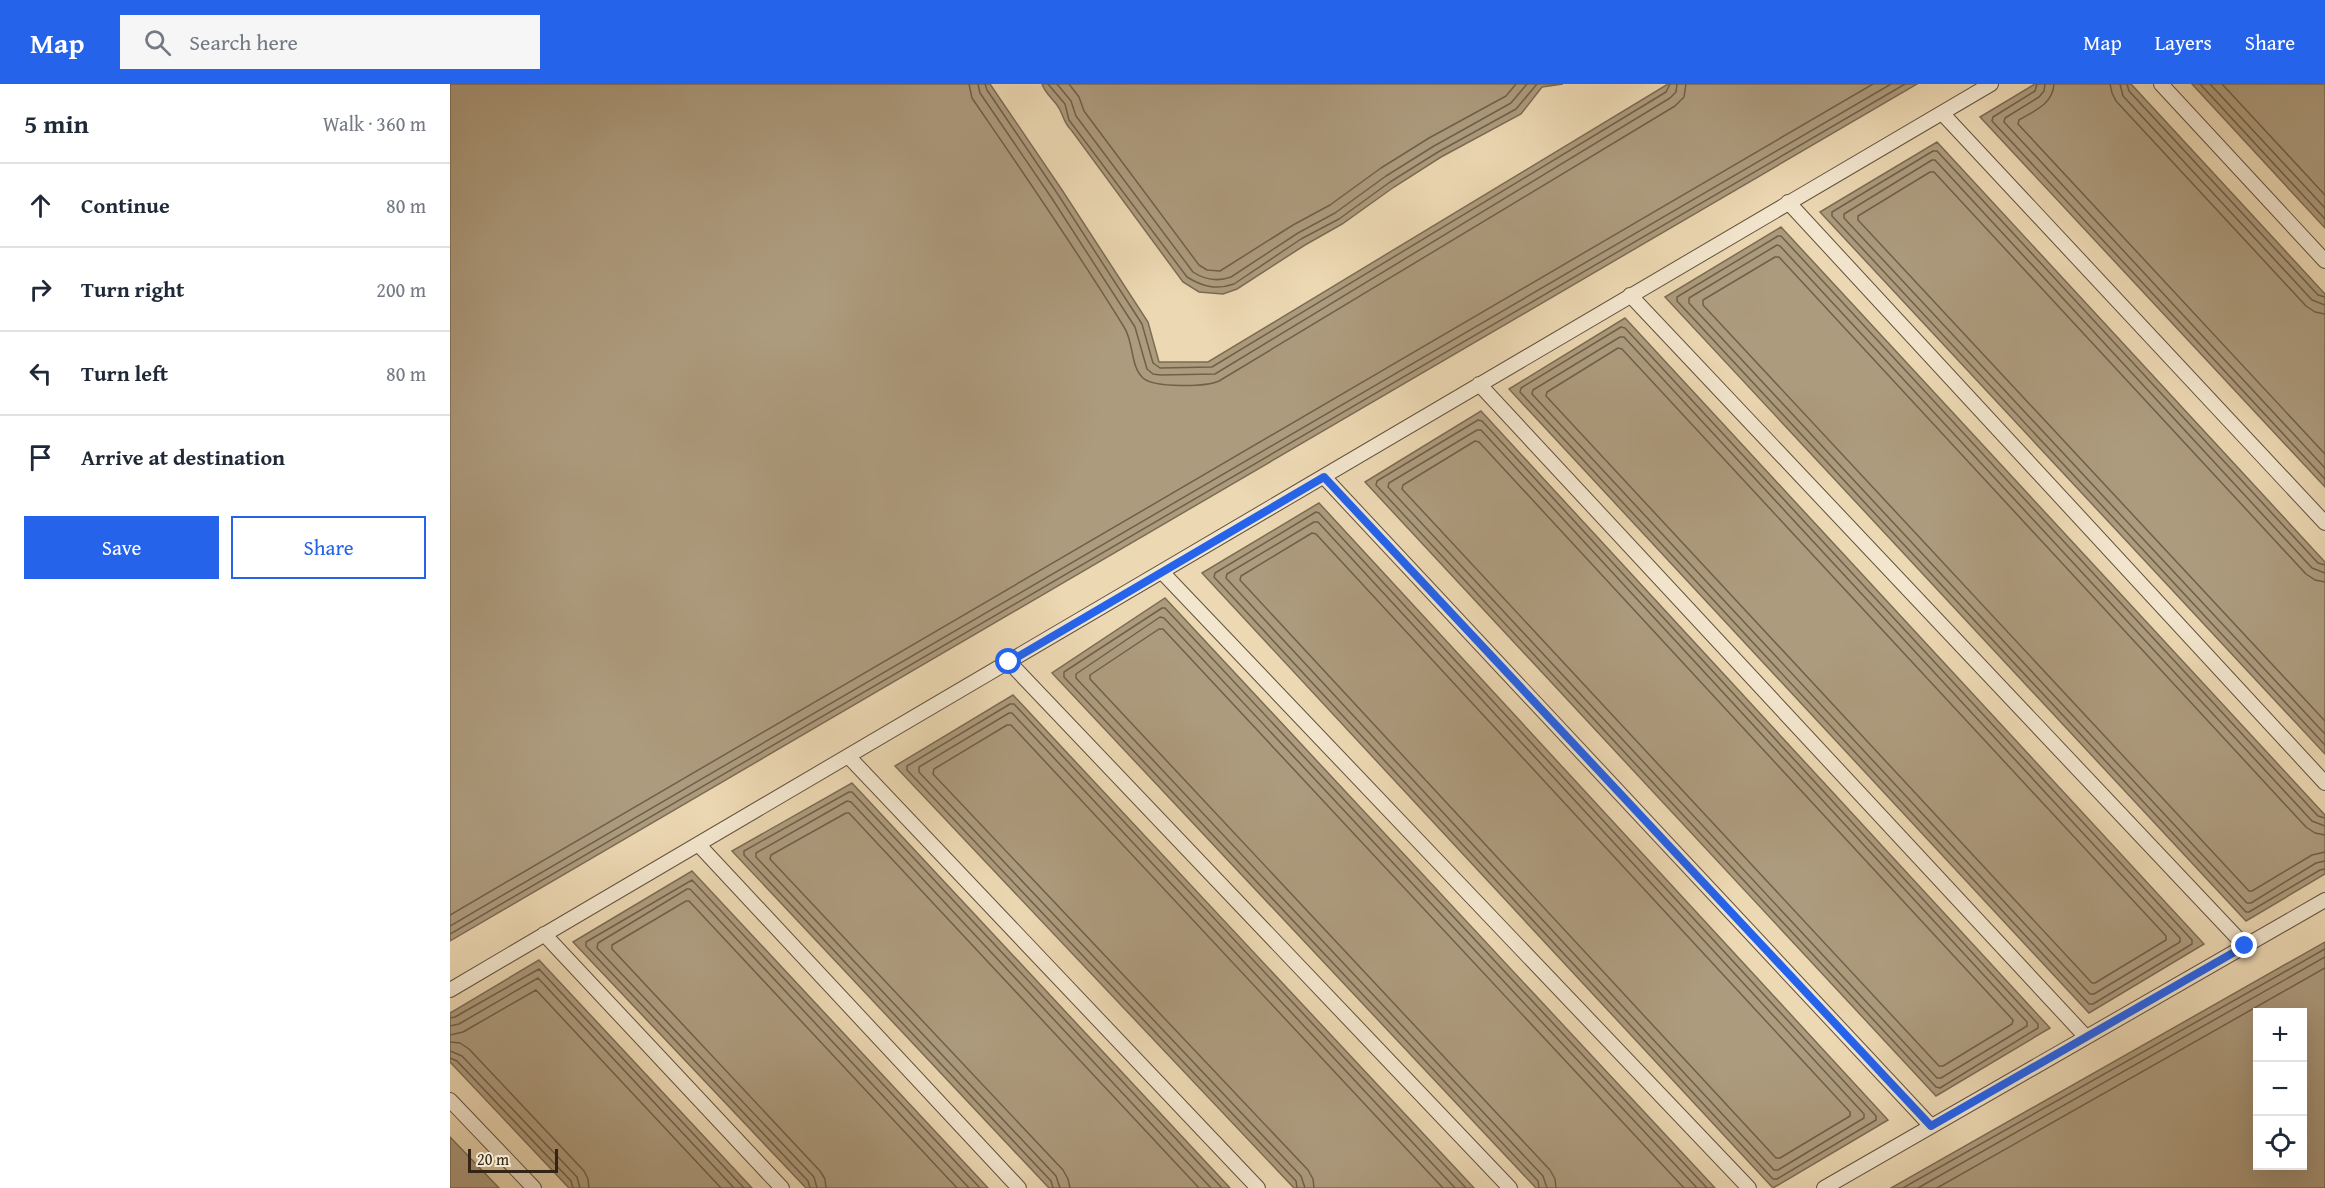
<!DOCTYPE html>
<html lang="en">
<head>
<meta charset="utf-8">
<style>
  :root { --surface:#fff; --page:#f6f6f7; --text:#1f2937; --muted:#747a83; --line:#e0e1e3; --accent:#2563eb }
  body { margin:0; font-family:"Gentium Book Plus",serif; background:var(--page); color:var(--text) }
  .controls { position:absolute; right:18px; bottom:18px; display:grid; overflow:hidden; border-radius:0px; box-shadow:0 6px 24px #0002 }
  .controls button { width:54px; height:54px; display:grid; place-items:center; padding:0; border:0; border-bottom:2px solid var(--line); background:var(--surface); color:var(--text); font:30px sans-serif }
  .scale { position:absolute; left:18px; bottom:15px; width:90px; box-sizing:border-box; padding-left:6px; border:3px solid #332515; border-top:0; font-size:16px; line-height:21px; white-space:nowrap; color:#332515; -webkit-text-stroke:4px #f3e6ce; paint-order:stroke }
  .stop { position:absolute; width:18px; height:18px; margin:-14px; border:4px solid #2563eb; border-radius:50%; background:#fff }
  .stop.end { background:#2563eb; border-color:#fff; box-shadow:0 2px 6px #0008 }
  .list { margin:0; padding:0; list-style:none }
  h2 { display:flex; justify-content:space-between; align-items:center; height:78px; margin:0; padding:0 24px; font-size:26px }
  h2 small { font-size:20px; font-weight:400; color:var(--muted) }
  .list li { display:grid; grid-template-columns:39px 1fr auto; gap:18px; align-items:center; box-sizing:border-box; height:84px; padding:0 24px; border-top:2px solid var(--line) }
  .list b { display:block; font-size:22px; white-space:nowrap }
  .list em { font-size:20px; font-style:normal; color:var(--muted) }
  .actions { display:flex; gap:12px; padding:18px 24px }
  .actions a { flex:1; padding:14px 0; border:2px solid var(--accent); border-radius:0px; text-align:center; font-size:21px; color:var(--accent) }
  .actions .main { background:var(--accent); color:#fff }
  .icon { flex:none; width:33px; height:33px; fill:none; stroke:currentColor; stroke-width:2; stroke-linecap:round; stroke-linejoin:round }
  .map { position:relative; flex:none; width:1875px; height:1104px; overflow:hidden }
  header { display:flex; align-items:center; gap:36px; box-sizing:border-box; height:84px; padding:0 30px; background:var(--accent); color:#fff }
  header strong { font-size:28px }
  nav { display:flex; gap:33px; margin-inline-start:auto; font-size:21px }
  .search { width:420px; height:54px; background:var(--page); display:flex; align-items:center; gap:15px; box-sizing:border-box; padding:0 21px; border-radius:0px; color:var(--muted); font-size:22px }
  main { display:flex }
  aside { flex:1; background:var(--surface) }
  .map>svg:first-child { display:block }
  .water { fill:#ad9b7d; stroke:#7c6c53; stroke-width:1.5; fill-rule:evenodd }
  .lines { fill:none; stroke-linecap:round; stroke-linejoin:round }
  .shore { stroke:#706049; stroke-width:1.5 }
  .service-casing { stroke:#61523c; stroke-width:16 }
  .service { stroke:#f3e6ce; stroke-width:14 }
  .route { stroke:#2563eb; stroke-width:8 }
</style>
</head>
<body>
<header>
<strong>Map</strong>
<div class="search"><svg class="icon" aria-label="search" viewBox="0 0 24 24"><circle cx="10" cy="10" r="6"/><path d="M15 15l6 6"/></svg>Search here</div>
<nav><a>Map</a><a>Layers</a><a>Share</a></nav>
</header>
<main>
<aside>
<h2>5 min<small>Walk · 360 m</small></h2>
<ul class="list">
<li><svg class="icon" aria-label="ahead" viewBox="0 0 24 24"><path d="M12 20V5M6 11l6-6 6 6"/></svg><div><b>Continue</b></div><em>80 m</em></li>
<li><svg class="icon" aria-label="right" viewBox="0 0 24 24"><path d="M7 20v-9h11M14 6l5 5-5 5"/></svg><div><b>Turn right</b></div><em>200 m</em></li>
<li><svg class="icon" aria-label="left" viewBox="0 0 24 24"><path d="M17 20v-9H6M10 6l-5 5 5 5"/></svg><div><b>Turn left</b></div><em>80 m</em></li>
<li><svg class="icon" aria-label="arrive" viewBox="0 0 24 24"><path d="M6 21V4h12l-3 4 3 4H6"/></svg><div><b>Arrive at destination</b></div></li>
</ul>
<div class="actions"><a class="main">Save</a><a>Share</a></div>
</aside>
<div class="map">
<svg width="1875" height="1104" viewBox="0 0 1875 1104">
  <rect width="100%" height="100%" fill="#ecd8b3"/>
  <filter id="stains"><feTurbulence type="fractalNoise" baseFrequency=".00333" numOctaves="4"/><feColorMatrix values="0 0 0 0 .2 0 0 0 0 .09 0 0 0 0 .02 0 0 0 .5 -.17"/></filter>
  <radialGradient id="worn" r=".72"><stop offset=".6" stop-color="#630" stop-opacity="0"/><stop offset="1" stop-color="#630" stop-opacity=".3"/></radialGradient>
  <path class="water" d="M0,0H540L612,106L698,238L709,278H758L1218,0H1467L0,857Z
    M592,0H1113L1092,3L1071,30L991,73L944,103L892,140L855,161L787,205L773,210L749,208L733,198L622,47C612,37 614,30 607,21C602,14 595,9 592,0Z
    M1585,0H1681L1875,210V403L1530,33Z
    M1742,0H1875V144Z
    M1487,58L1875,478V670L1370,128Z
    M1331,143L1875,731V790L1796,837L1215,213Z
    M1175,234L1754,860L1639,929L1059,305Z
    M1031,327L1600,944L1486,1012L915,398Z
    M869,419L1438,1036L1323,1104L752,489Z
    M715,514L1265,1104H1086L602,589Z
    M563,611L1024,1104H844L445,682Z
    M402,699L780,1104H599L282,767Z
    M242,787L538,1104H356L123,858Z
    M1875,858V1104H1441ZM1808,928H1852V1082H1808Z
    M89,876L302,1104H119L0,978V929Z
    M0,1053L49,1104H0Z"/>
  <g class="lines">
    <path class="shore" d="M519,0L522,14C574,90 626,165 674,243C684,258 680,282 693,294C704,304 756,303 769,297L1225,22L1234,13L1236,0
      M528,0L530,9L601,113L685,243L697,285L703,290L710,291L765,290L1220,14L1226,8L1227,0
      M535,0L537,6L607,109L692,240L703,279L710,284L762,283L1216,8L1220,0
      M598,0L615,20L619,36L737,193C753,203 767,206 784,200L851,155L889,135L940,98L988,68L1066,25L1087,0
      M607,0L621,17L626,32L743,188C755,196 767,198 781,193L848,149L885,129L936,92L984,62L1061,19L1077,0
      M619,0L629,13L634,27L749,181L757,186L770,187L843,141L880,121L931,84L979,54L1056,12L1066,0
      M1587,0L1585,7L1543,33L1542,37L1875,395
      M1595,0L1594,7L1589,13L1555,34L1554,38L1875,384
      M1604,0C1603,20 1584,27 1569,36L1568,40L1875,370
      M1660,0L1662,9L1666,17L1856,222L1865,228L1875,230
      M1670,0L1673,12L1862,216L1875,221
      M1677,0L1679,7L1868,211L1875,213
      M1750,0L1875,135
      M1760,0L1875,124
      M1772,0L1875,111
      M1171,243L1175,244L1742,856V860L1643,920H1639L1070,308L1071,304Z
      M1170,253H1174L1730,854V858L1644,910H1640L1082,310L1083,306Z
      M1168,264L1172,265L1716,852V856L1645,899H1642L1096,312L1097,308Z
      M1028,336L1032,337L1588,940V944L1490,1004L1486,1003L926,401L927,397Z
      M1027,346H1031L1577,938V942L1491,994H1487L938,403L939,399Z
      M1025,357L1029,358L1563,936L1562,940L1493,982H1489L952,405L953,401Z
      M866,428L869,429L1426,1032V1036L1327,1095H1323L764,493L765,489Z
      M864,438H868L1414,1030V1034L1328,1086H1324L776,494L777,490Z
      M862,449L866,450L1400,1028V1032L1330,1074H1326L790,496L791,492Z
      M1875,481L1868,479L1487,67H1483L1382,128V132L1875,661
      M1875,489L1862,484L1485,76H1482L1394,130V134L1875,650
      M1875,498L1865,496L1856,490L1484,88H1480L1408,132V136L1875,637
      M1875,734L1868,732L1331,152H1328L1227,213V217L1796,828H1799L1870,786L1875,785
      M1875,742L1862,737L1330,162L1327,161L1239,214V219L1797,819H1801L1866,779L1875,777
      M1875,751L1865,749L1856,743L1329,173H1325L1253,216V221L1799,807H1802L1862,771L1875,768
      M0,831L1423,0
      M0,842L1441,0
      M0,850L1455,0
      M0,934L5,933L89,885L294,1104
      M0,942L9,940L88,894L284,1104
      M0,951L13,948L86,906L271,1104
      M0,958L10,959L19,965L134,1087L138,1095L139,1104
      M0,967L12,972L127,1093L130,1104
      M0,974L7,977L121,1097L123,1104
      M360,1104L358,1097L136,862V858L242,796L530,1104
      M367,1104L364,1093L147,864L148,859L237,805H240L519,1104
      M376,1104L375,1095L370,1087L162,865V861L236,817H239L507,1104
      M603,1104L601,1097L294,771V767L399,708H402L772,1104
      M610,1104L606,1092L306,773V769L397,717L401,718L761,1104
      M620,1104L618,1095L613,1086L320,775L321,771L396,729H399L749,1104
      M847,1104L846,1097L457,686V682L560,620H564L1016,1104
      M855,1104L851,1092L469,688V683L559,629H562L1005,1104
      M864,1104L863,1095L858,1086L483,690L484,685L557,641H561L993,1104
      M1089,1104L1088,1097L614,593V588L712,524H715L1257,1104
      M1097,1104L1093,1092L626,594V590L710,533L714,534L1247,1104
      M1106,1104L1105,1095L1100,1086L640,595V591L709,545H713L1234,1104
      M1453,1104L1875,865
      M1468,1104L1875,873
      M1487,1104L1875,884"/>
    <defs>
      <path id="service" d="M1711,0L1875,177
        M1492,29L1875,439
        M1338,118L1875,699
        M1180,211L1795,862
        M1029,300L1636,953
        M874,393L1481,1042
        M712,488L1299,1104
        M559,578L1060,1104
        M398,672L808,1104
        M248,760L569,1104
        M94,850L332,1104
        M0,906L1541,0
        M0,1016L84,1104
        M1374,1104L1875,816"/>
    </defs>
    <use href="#service" class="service-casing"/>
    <use href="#service" class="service"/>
  </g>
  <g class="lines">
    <path class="route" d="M559,578L874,393L1481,1042L1795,862"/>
  </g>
  <rect width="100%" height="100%" filter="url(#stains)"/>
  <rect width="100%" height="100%" fill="url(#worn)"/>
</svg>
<div class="controls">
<button>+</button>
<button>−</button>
<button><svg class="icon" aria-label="locate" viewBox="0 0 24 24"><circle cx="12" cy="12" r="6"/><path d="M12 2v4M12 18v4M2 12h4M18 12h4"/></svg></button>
</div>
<div class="scale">20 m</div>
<div class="stop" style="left:559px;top:578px"></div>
<div class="stop end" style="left:1795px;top:862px"></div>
</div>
</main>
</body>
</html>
